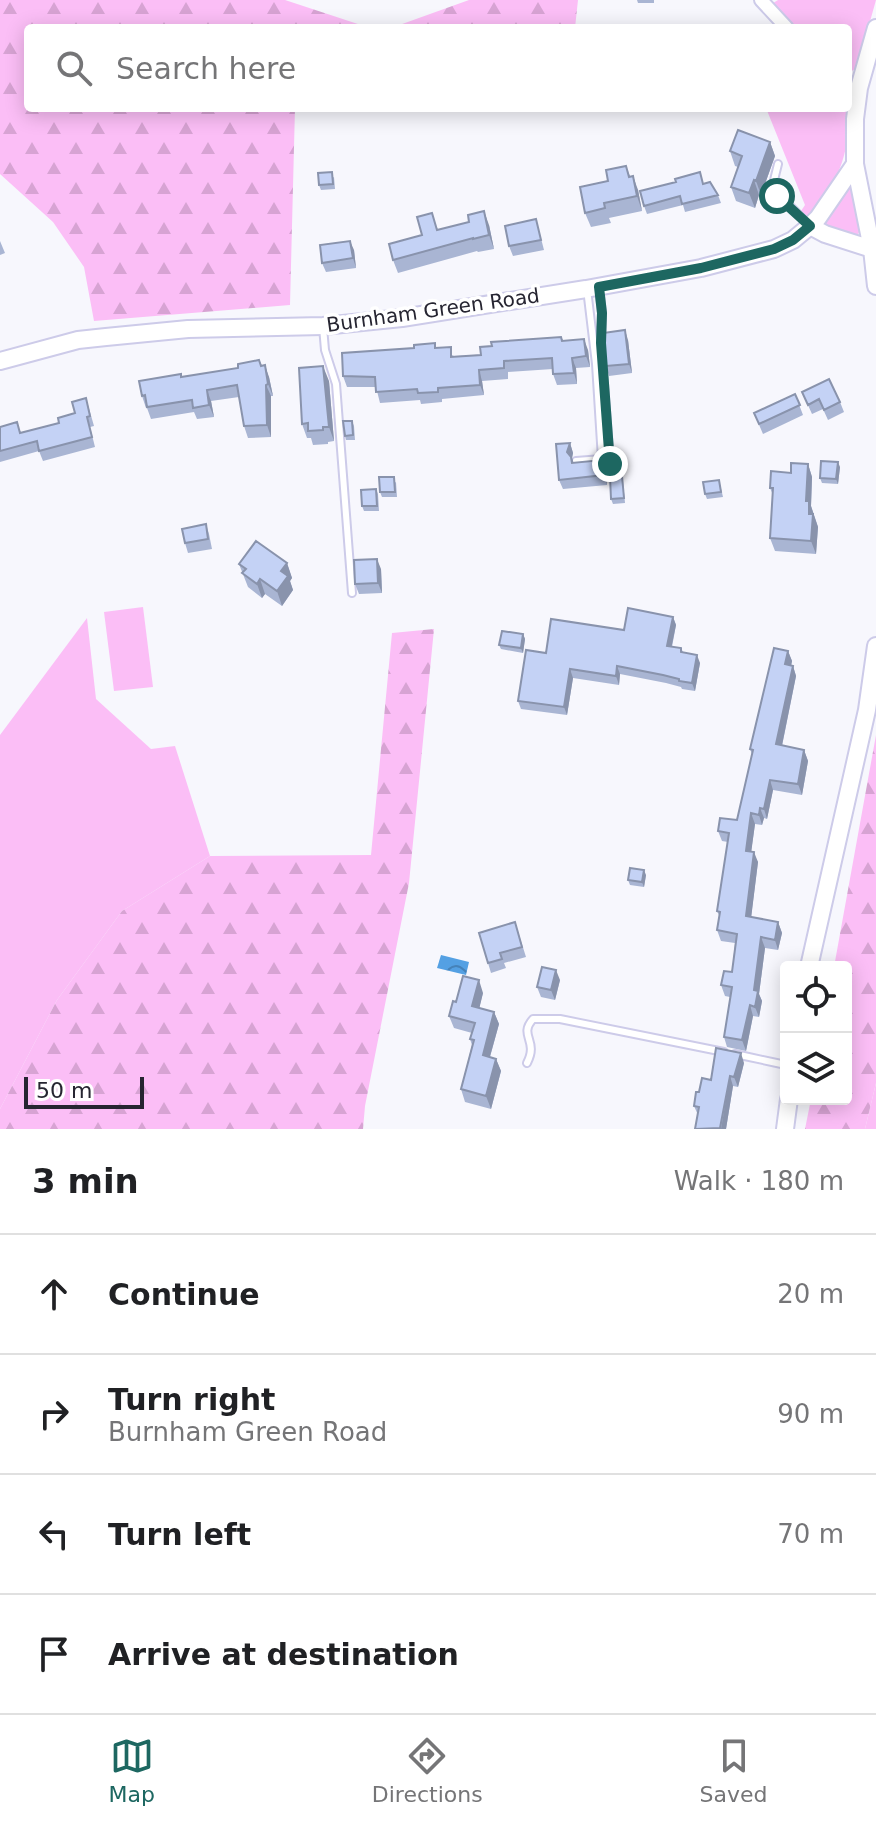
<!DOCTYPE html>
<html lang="en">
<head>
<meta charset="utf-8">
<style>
  :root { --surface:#fff; --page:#f6f6f6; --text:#202124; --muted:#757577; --line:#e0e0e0; --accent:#1d6761 }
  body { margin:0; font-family:"DejaVu Sans",sans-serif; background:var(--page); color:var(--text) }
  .controls { position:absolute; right:24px; bottom:24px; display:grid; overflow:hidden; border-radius:8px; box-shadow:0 4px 20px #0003 }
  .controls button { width:72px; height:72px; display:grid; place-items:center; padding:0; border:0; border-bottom:2px solid var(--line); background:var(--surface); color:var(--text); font:40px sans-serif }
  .scale { position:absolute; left:24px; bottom:20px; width:120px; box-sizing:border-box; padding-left:8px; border:4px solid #262531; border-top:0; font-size:22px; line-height:28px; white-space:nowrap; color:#262531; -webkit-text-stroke:6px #fff; paint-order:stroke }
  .stop { position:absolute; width:24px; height:24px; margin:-18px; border:6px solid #1d6761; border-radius:50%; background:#fff }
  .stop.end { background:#1d6761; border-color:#fff; box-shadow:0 2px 8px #0008 }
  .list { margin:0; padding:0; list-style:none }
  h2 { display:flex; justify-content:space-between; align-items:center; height:104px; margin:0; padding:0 32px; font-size:34px }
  h2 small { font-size:26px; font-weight:400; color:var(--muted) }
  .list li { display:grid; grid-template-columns:52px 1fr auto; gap:24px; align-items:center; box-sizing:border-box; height:120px; padding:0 32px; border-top:2px solid var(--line) }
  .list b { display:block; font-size:30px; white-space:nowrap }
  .list p { margin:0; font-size:26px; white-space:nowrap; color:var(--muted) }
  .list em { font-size:26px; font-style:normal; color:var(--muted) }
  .icon { flex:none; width:44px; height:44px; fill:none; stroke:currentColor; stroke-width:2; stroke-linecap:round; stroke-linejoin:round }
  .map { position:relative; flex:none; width:876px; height:1129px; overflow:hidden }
  .search { position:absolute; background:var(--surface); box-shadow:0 4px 20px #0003; left:24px; right:24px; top:24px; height:88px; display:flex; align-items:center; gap:20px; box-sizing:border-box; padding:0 28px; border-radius:8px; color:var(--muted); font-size:30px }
  .sheet { height:584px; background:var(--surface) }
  nav { display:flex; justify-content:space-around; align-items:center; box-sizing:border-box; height:112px; border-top:2px solid var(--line); background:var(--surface); font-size:22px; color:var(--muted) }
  nav a { display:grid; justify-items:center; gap:4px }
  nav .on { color:var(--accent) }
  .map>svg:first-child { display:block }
  .grass { fill:#fbbef6 }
  .forest { fill:url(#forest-firs) }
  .water { fill:url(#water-waves) }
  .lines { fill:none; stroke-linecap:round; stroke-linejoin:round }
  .service-casing { stroke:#cdcbe9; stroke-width:10 }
  .minor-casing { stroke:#cdcbe9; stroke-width:16 }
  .tertiary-casing { stroke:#cdcbe9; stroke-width:20 }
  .service { stroke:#fff; stroke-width:6 }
  .minor { stroke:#fff; stroke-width:12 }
  .tertiary { stroke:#fff; stroke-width:16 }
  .wall { fill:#a9b5d3 }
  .shaded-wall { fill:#8993ac }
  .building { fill:#c4d2f5; stroke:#8993ac; stroke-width:2 }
  .route { stroke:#1d6761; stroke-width:10 }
  .labels { text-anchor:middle; stroke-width:7; stroke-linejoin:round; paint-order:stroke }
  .street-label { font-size:20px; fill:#262531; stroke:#fff }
</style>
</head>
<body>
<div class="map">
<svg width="876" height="1129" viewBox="0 0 876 1129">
  <defs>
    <pattern id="forest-firs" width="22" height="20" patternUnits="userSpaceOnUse" patternTransform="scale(2)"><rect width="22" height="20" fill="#fbbef6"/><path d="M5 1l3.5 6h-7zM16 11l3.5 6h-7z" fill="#d7a3d3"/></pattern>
    <pattern id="water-waves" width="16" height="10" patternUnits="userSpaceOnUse" patternTransform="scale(2)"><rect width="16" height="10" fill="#54a0e3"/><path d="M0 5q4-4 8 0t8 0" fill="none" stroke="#4582b9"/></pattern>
  </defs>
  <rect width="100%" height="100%" fill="#f7f7fd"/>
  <path class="grass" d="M778,0H876L857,68L848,73V28H793L770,5Z
    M766,108H847C853,149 836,189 808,217L801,211L805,205Z
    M846,188H851L854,190L861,229L857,236L825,227L823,223Z
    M143,607L153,687L114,691L104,612Z
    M87,618L96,699L151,749L175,746L210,856L122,911L57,1000L0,1109V735Z
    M876,1083V1129H865Z"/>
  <path class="forest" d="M0,0H285L370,28H28V108H295L290,305L94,321L84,267L53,222L0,174Z
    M469,0H578L575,28H391Z
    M434,629L409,883L365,1106L363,1129H0V1109L57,1000L122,911L210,856L371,855L392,633Z
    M876,735V1083L865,1129H805L811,1099H846V967H834Z"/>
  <path class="water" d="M441,955L469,962L466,975L437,968Z"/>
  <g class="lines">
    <defs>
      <path id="service" d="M778,164L772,188L808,224
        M599,287L602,313L601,343L610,464L617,478
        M323,327L325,350L336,384L352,593
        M576,461L602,459L596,364L587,289
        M735,1054L786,1065
        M527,1063C539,1040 518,1036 533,1019H560L724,1052"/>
      <path id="minor" d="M761,0L787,28"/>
      <path id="tertiary" d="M876,28L859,88L855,119V164L872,249L876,286
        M810,226L825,234L872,249
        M0,361L78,340L106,337L188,329L323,326L402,318L586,289L701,268L774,249L793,240L810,226L818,218L855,164
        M809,967L867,710L876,646
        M785,1129L789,1099"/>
    </defs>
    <use href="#service" class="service-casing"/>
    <use href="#minor" class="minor-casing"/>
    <use href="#tertiary" class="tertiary-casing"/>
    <use href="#service" class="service"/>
    <use href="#minor" class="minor"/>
    <use href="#tertiary" class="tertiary"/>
  </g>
  <path class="wall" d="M637,0H654V3H638Z
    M770,142L775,156L761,195H759L755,208L736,201L731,187L738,167L735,166L730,151Z
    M626,166L630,176L638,190L642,211L609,218L611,223L591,227L585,213L608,181Z
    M334,177L335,189L321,190L319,185Z
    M704,184L718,195L721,203L685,212L683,205L647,214L644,206Z
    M536,219L544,250L513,256L509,246Z
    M489,225L494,249L478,252L477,251L398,273L393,260L438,230Z
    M0,241L5,253L0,255Z
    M354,250L356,268L326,272L322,263Z
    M561,337L563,340L588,350L590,367L576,368L577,384L557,385L553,374V369L508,372V379L482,381L484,395L442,399V402L421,404L420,400L380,403L376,387H347L343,376L414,348H436L454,356L481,355L492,346Z
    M628,340L632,373L609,376L606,366Z
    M259,360L262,366L269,377L273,396H271V437L248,438L244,426L239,397L211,401L214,417L197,419L194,412L151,419L147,408H146L142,396L182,377L238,368Z
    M329,381L334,441L328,442V444L313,445L311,438H307L302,424Z
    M802,392L840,402L844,412L828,420L823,409L812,414Z
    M795,394L803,415L763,434L754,413Z
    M86,398L94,426L90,427L95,447L43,461L39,451L0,462V427L21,433L59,423L75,413Z
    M352,421L354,426L355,440H346L345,436Z
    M570,443L573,453L572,458L573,463L606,470L607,485L563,489L559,480Z
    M808,464L812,477L811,506L818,527L816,554L775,551L770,538L773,495L770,488L791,473Z
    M840,467L838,484L822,483L820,478Z
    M616,479L623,481L625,503L613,504L611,499Z
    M719,480L723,497L707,499L705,494Z
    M396,482L397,497H382L380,492Z
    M376,489L378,494L379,511H364L362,506Z
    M206,524L209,534L212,549L188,553L185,543Z
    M287,563L292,578L290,581L293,590L282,606L265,594L262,598L248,587L239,564Z
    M381,569L382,593L359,594L355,584Z
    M673,617L676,625L672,647L681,648L683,652L700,663L695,691L682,689L681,687L666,683L620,674L619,685L573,678L567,715L521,709L518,701L546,653Z
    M523,634L525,639L523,653L501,649L499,645Z
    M788,651L792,661L791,666H793L796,676L782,746L804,750L808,761L802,795L773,790L767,819L764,818L762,825L755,824L751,852L758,862L751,917L778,922L782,933L778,950L765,948L759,994L762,1001L759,1017L753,1016L746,1051L727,1047L724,1037L730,997L725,996L721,985L732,972L735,943L721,941L717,930L720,917L717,911L728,842L722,841L718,831L737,820L752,754L750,749Z
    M646,875L644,887L630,885L628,880Z
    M515,922L526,957L504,963L506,968L491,973L488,963Z
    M560,980L555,1000L541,997L537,987Z
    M483,993L479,1008L494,1012L499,1024L490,1057L496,1059L501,1071L491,1109L465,1102L461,1089L472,1045L470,1039L472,1033L454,1028L449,1016L456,1002Z
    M744,1063L738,1087L733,1086L726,1129H695L698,1115L694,1106L699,1092L711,1080Z"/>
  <path class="shaded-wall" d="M770,142L775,156L761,195L756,181Z
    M633,176L638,190L642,211L637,196Z
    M754,180L759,195L755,208L749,193Z
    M484,211L489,225L494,249L489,235Z
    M350,241L354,250L356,268L353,258Z
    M625,330L628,340L632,373L629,364Z
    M584,339L588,350L590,367L586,356Z
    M572,358L576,368L577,384L574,373Z
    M265,365L269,377L273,396L268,384Z
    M323,366L329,381L334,441L329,427Z
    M479,370L482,381L484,395L480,385Z
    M266,385L271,396V437L267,425Z
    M207,390L211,401L214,417L209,405Z
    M570,443L573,453L572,458L575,467L567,452Z
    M602,460L606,470L607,485L604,475Z
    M838,462L840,467L838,484L836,479Z
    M808,464L812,477L811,506L818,527L816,554L811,541L806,501Z
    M377,559L381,569L382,593L378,583Z
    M287,563L292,578L290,581L293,590L282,606L277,591L281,571Z
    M260,579L265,594L262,598L257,584Z
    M673,617L676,625L670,654L667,646Z
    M523,634L525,639L523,653L521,648Z
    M788,651L792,661L789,675L785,664Z
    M697,655L700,663L695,691L692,683Z
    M617,666L620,674L619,685L616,676Z
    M793,666L796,676L780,755L776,744Z
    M570,669L573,678L567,715L564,707Z
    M804,750L808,761L802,795L798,784Z
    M770,780L773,790L767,819L764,809Z
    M760,808L764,818L762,825L759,815Z
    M751,813L755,824L750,861L746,851Z
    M754,852L758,862L750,927L746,916Z
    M644,870L646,875L644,887L642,882Z
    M778,922L782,933L778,950L775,940Z
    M761,937L765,948L759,994L762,1001L759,1017L755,1007L754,990Z
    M556,970L560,980L555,1000L551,990Z
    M479,980L483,993L477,1018L472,1006Z
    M750,1005L753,1016L746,1051L742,1040Z
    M494,1012L499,1024L487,1067L483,1055Z
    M741,1053L744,1063L738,1087L734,1077Z
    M496,1059L501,1071L491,1109L486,1096Z
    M730,1076L733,1086L726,1129H721Z"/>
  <path class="building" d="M738,130L770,142L756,181L754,180L749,193L731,187L742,156L730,151Z
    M626,166L629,177L633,176L637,196L604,203L605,208L585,213L580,187L608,181L606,170Z
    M332,172L333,184L319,185L318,173Z
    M700,172L703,184L710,182L718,195L682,204L680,196L644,206L640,191L676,182L675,179Z
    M484,211L489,235L473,239V238L393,260L389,244L422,235L417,217L432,213L437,230L469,222L468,215Z
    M536,219L541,240L509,246L505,226Z
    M350,241L353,258L322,263L320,245Z
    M625,330L629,364L606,366L603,333Z
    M561,337L562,341L584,339L586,356L572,358L574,373L553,374L552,358L504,361V368L479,370L480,385L438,388V392L418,393L417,389L376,392L375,377L343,376L342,353L414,348V345L435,343V348L451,347V357L481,355L480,347L492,346L491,342Z
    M259,360L261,366L265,365L268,384L266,385L267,425L244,426L237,385L207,390L209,405L193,408L192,400L147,407L145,395L142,396L139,381L181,374V377L238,368V364Z
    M323,366L329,427H323V430L308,431V423L302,424L299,368Z
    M829,379L840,402L824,410L819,399L808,405L802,392Z
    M795,394L800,405L759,424L754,413Z
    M86,398L90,416L87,417L92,437L39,451L37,441L0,451V427L17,422L20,433L59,423L58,418L75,413L72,402Z
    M343,421H352L353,435L345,436Z
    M570,443L567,452L571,457L572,463L602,460L604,475L559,480L556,444Z
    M821,461L838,462L836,479L820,478Z
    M791,463L808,464L806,501H809V514H813L811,541L770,538L773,488H770L771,471L791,473Z
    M622,476L624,498L611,499L610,477L616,479Z
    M379,477H394L395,492H380Z
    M719,480L721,492L705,494L703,482Z
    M376,489L377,506H362L361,490Z
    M206,524L208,539L185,543L182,529Z
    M256,541L287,563L281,571L288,576L277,591L260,579L257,584L242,573L246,569L239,564Z
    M377,559L378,583L355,584L354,560Z
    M628,608L673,617L667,646L681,648V652L697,655L692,683L679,681V679L663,675L617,666L616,676L570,669L564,707L518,701L526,650L546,653L551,619L624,630Z
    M502,631L523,634L521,648L499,645Z
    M774,648L788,651L785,664L793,666L776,744L804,750L798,784L770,780L764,809L760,808L759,815L751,813L746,851L754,852L746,916L778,922L775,940L761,937L754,990L758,991L755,1007L750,1005L742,1040L724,1037L732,987L721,985L724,971L732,972L737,934L717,930L720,912L717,911L729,833L718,831L720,818L737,820L753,750L750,749Z
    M630,868L644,870L642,882L628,880Z
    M515,922L522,947L500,953L502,959L488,963L479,933Z
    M542,967L556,970L551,990L537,987Z
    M463,976L479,980L472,1006L494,1012L483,1055L496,1059L486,1096L461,1089L474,1040L470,1039L475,1023L449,1016L453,1001L456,1002Z
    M716,1048L741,1053L734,1077L730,1076L720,1128L695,1129L699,1107L694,1106L696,1092H699L702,1078L711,1080Z"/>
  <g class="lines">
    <path class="route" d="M610,464L601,343L602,313L599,287L701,268L774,249L793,240L810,226L777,196"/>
  </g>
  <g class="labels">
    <g class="street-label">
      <text transform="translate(433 310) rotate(-8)" y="7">Burnham Green Road</text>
    </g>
  </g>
</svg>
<div class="controls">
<button><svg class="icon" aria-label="locate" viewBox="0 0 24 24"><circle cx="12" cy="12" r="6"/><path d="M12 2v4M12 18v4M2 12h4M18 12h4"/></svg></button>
<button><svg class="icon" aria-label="layers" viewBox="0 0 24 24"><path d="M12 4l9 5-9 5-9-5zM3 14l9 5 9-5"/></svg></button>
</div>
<div class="scale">50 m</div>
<div class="stop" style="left:777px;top:196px"></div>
<div class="stop end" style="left:610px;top:464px"></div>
<div class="search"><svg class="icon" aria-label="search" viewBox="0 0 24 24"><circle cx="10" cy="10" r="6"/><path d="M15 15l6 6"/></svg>Search here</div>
</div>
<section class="sheet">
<h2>3 min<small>Walk · 180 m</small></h2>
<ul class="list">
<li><svg class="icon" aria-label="ahead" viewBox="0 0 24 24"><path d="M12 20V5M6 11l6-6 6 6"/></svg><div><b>Continue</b></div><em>20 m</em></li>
<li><svg class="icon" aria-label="right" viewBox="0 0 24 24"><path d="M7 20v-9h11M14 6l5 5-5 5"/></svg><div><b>Turn right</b><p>Burnham Green Road</p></div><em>90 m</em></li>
<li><svg class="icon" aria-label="left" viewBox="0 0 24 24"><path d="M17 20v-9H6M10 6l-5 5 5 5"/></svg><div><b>Turn left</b></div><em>70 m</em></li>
<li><svg class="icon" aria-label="arrive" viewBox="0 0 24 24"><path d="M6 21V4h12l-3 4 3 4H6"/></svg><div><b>Arrive at destination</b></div></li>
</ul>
</section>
<nav>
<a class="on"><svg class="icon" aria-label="map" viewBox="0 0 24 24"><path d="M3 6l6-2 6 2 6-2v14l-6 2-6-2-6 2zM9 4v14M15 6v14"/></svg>Map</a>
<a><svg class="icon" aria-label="directions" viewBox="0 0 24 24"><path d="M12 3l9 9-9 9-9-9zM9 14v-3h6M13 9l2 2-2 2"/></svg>Directions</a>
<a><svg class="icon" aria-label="saved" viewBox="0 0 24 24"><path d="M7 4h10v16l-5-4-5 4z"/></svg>Saved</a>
</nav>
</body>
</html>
